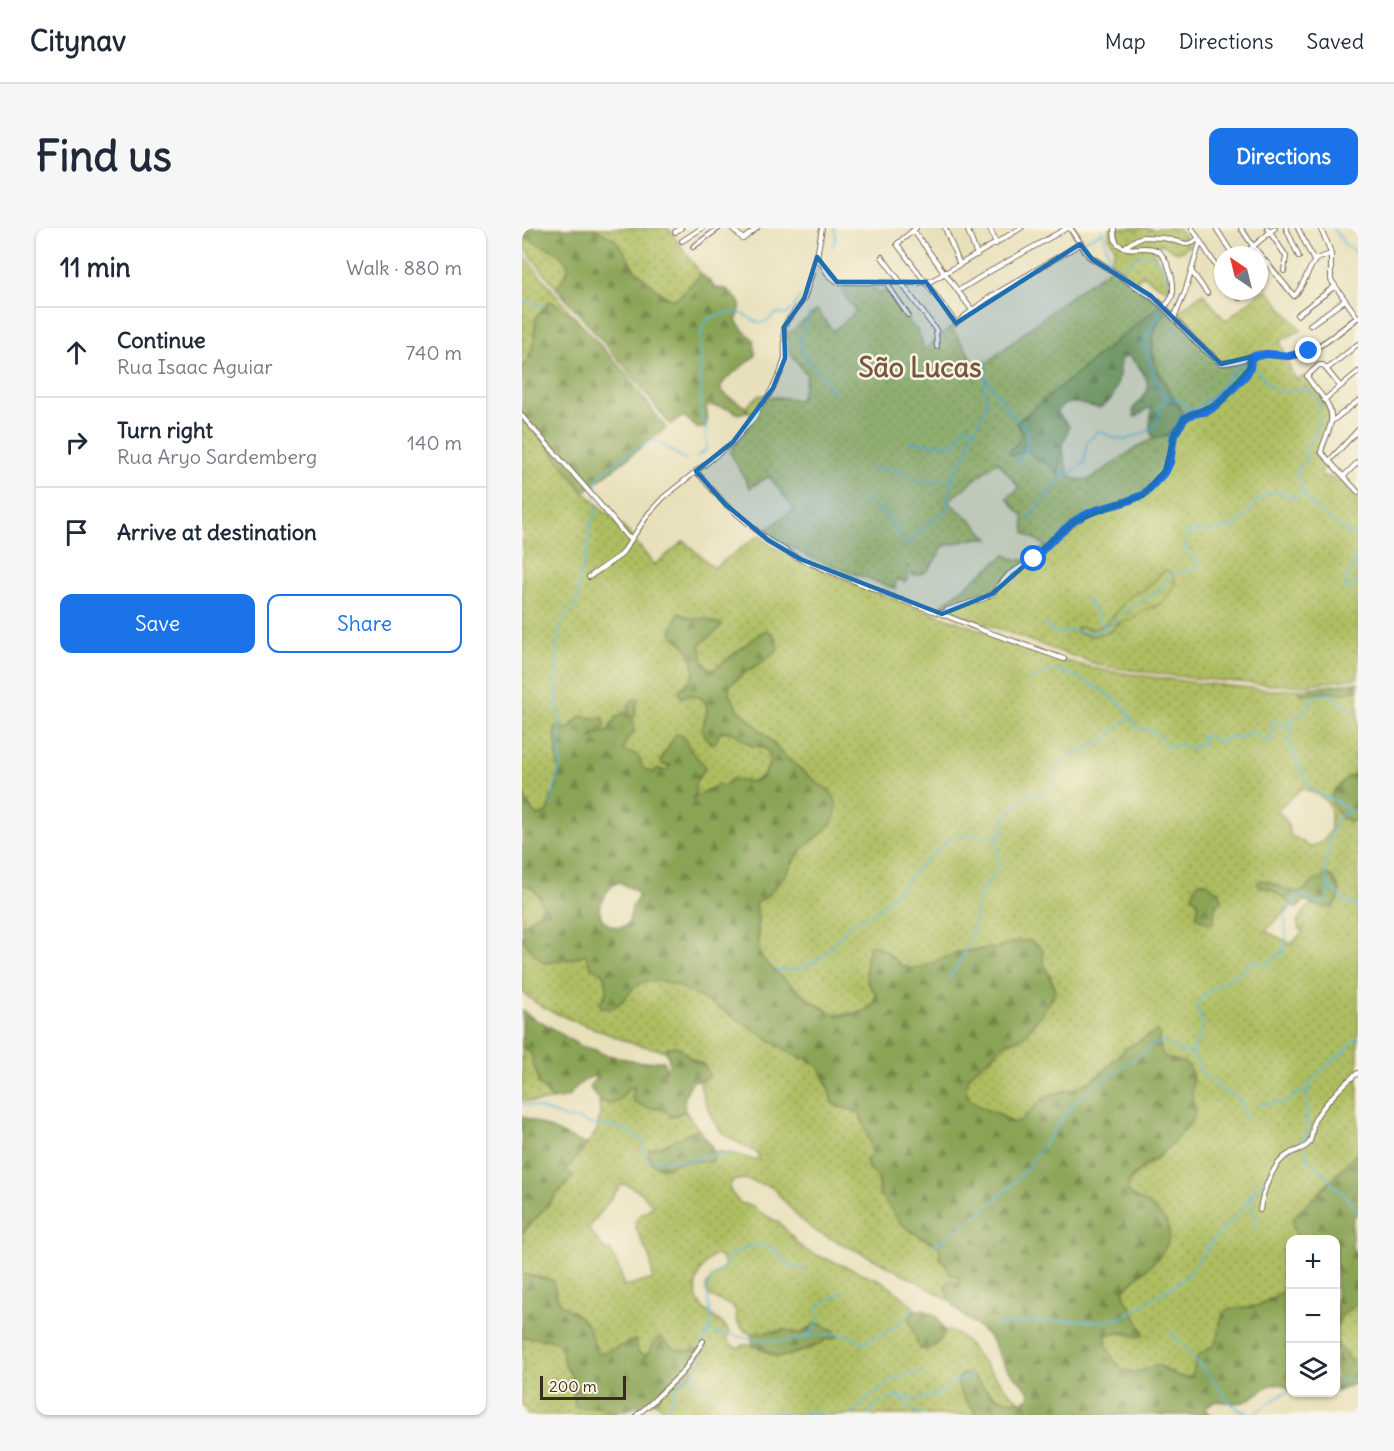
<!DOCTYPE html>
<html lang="en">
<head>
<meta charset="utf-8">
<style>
  :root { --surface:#fff; --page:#f6f6f7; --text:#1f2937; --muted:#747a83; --line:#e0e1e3; --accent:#1a73e8 }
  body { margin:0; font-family:Delius,sans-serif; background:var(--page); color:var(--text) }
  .controls { position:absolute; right:18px; bottom:18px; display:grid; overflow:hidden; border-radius:12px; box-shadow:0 2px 4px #0004 }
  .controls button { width:54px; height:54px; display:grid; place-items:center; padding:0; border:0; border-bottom:2px solid var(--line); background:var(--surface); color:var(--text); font:30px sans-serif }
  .compass { position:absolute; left:692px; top:18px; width:54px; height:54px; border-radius:50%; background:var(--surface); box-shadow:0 2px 4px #0004; rotate:325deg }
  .scale { position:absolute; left:18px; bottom:15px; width:86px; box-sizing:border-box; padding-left:6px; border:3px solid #3b2a1e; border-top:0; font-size:16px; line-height:21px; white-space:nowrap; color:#3b2a1e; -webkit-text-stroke:4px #fcf5e5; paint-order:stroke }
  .stop { position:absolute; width:18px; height:18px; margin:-14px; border:4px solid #1a73e8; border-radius:50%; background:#fff }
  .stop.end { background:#1a73e8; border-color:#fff; box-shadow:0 2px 6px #0008 }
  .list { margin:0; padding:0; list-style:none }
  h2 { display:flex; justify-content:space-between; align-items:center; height:78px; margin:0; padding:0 24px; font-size:26px }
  h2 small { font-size:20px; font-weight:400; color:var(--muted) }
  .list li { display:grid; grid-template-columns:39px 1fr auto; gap:18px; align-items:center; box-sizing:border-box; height:90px; padding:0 24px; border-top:2px solid var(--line) }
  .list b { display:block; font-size:22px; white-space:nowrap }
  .list p { margin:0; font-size:20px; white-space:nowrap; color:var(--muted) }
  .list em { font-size:20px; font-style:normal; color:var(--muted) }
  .actions { display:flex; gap:12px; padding:18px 24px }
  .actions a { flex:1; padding:14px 0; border:2px solid var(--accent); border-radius:12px; text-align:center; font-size:21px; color:var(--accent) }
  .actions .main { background:var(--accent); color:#fff }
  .icon { flex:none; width:33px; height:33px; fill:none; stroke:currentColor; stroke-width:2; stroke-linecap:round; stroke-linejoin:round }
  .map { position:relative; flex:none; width:836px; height:1187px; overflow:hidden; border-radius:12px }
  header { display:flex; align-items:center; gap:36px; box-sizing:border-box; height:84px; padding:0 30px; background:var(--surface); border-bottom:2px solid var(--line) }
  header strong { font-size:28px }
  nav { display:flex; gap:33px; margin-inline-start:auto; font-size:21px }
  .intro { display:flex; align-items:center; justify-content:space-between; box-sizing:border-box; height:144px; padding:0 36px }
  h1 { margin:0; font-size:42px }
  .button { padding:15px 27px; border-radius:12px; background:var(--accent); color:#fff; font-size:21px; font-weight:700 }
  main { display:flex; gap:36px; padding:0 36px }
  aside { flex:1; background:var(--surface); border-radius:12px; box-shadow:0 2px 4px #0004 }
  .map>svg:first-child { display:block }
  .grass { fill:url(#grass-dots); stroke:#74743f; stroke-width:1.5; fill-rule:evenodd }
  .forest { fill:url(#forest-firs); stroke:#62673a; stroke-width:1.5; fill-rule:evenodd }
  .wetland { fill:url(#wetland-marsh); stroke:#74743f; stroke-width:1.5 }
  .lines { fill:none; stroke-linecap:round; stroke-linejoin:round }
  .stream { stroke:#59b8d8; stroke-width:1.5 }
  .minor-casing { stroke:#786a55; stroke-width:6 }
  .tertiary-casing { stroke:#786a55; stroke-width:7 }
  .minor { stroke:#fff; stroke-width:4 }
  .tertiary { stroke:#fff; stroke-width:4.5 }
  .route { stroke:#1a73e8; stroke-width:8 }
  .marked { fill:#1f6fb2; fill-opacity:0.2; stroke:#1f6fb2; stroke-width:4.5; stroke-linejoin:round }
  .labels { text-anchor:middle; stroke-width:5; stroke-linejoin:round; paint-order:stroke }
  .district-label { font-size:27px; font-weight:bold; fill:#755840; stroke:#fcf5e5 }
</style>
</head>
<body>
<header>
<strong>Citynav</strong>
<nav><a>Map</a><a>Directions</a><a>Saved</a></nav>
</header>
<div class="intro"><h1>Find us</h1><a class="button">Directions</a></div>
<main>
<aside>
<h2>11 min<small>Walk · 880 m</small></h2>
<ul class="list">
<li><svg class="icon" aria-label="ahead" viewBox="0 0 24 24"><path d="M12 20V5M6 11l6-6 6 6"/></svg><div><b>Continue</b><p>Rua Isaac Aguiar</p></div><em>740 m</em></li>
<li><svg class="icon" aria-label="right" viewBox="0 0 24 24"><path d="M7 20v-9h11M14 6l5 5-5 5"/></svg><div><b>Turn right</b><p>Rua Aryo Sardemberg</p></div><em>140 m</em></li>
<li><svg class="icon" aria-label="arrive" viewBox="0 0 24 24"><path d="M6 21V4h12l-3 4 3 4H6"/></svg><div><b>Arrive at destination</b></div></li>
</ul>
<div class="actions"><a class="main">Save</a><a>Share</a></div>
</aside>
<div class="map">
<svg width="836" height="1187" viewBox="0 0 836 1187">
  <defs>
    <pattern id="grass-dots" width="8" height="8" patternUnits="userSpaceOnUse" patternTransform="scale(1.5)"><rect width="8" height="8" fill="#adbd60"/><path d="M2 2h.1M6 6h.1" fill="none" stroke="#8e9a4f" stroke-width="1.8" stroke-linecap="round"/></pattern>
    <pattern id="forest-firs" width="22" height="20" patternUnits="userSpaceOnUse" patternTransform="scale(1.5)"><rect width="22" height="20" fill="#8aa456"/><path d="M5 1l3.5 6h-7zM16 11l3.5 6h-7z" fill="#728647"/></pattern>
    <pattern id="wetland-marsh" width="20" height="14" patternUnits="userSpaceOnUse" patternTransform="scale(1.5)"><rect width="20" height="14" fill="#adbd60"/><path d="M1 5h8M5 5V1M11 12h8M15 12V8" fill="none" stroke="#8e9a4f"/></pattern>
  </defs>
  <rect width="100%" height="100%" fill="#fcf5e5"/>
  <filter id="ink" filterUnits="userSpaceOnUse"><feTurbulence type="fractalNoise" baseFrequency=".0167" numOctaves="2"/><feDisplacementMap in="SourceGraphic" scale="12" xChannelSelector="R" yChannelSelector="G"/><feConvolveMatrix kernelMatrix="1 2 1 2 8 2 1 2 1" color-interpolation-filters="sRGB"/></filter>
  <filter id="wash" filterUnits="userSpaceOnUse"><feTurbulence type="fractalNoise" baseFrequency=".008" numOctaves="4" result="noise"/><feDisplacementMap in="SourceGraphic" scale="24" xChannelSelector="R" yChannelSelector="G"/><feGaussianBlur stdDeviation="1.35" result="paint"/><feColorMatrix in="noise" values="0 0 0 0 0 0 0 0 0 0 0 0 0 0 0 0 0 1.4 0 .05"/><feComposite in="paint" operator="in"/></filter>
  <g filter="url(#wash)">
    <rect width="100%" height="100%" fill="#e8e0bb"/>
    <path class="grass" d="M70,0H146L179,46V48C168,55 163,67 151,72L141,67L112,41L91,10Z
      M587,0H626L633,2L636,0H656L666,13V18L659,24H654C645,19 638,11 630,22C637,35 648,46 650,61L646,63L620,47L613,55L638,77L495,194C503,207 500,212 489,221L504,222L509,225L515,232L527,236L540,217L544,239L550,250L560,252L568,251L614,220L632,210L642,209L649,204L657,178C637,148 615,116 645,83L650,88L681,65L702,91H706L737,66L745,62L779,102L758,113L770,145L775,152L782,148C791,158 804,170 807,183C810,194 800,219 795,229L803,238L799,244L800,248L813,250L836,273V450L779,457H750L669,450L580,438L511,414L429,383L426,378L420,377L483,327C503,337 509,333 523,317L503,305L501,287C493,283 491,276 485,270L497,260L476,233L426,273L453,296L467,311L456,310L422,318C411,331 411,347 390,347L388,339L385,338C385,344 388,349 383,354L376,351L373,356L374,361L292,331L261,315L243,303L272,281L247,248L228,260L208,224L226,200L229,187L224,179L237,167L278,172L285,147L269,126H267L265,107L295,82L311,103L334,84L315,56L347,54L357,65L361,63L363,65L367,64L387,94L395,102L401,115L400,119L401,120H404L429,99L457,141L538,76L587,41L593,20L587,9ZM638,347L653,353L652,357L643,372L636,377L624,381L608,392L600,393L598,396L555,405V400C562,399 568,402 574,400C590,396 597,378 608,368C611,365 613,366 617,365C625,361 634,354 638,347Z
      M0,8C19,20 36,17 47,39L35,61L0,17Z
      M0,25L51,87L42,83L36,77L14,90L11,119L0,143Z
      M0,186L62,264L106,304L132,337L162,313L192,340L237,307L250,318L272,330L304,344L360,367L423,389L540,432L579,442L668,454L749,462L778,461L779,466C787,467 795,465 803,464C817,463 821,468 836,461V523L831,527L836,529V545C828,547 825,550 819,556C817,558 814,560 812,562C804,573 819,590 828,594L836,592V925L784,978L775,986L771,1000L775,1007V1011L768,1012V1060L733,1079L706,1082L698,1092L697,1111L692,1119L679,1126L674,1132L671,1146C661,1154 648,1144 638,1138L613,1145L603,1142L595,1138L583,1114L584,1107C597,1104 604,1105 616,1109L613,1087L603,1070L602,1062L637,1029L646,1011V1005L645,996L630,979L611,968L605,963V960L607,954L619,942L640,926L673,881C671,875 669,869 670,863C670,855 673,846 667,840C651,822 638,844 637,806H629L603,821L580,845L566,854L555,860L532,866L521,871L498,893L494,895C486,893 481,887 474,885C461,880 440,874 444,856C446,850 449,845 454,841C458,837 464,834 469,830C473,826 477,820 482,817C487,813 494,813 499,810C505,807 530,773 532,766C535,757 523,741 521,732C521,729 521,726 521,723L483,716L475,720L448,722L398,740H389L380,738L366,725L354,718L344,727L345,754L354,766L352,775L343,783L325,786H312L288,772L244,736L239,728L237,722L236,689L233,676C245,669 255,658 263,647C270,638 274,627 282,619C285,616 289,614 293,611C304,602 310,594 315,581L307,562L298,557L260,526L246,509L216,481L211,473L207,465L208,457C222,443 242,435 256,421L240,404L191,442C180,438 179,427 178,417L181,412L192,406L195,395H190L185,391H170L158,385L152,410C163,413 172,431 172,442C172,451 164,462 160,469C172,465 182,468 186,481L182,492L198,504C215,500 218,513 231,517C235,519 240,518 244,521C247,524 248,530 247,534C243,557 225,554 206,554L202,559C188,557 183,565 170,570C172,564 172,556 175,551C178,545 182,545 183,538C174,529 165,520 161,508C148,518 145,520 143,537L150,538L145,543L137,541L133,542L132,545L120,540L119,532L111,525L101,523L100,521L112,497L110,493L114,485V477H107V482L95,489L85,504L77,506L72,509H69L74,503L81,501L70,490L63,488L53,493L46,502L33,504C35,521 39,540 35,558C34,562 31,567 29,571C26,582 30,585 16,588L11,585L0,565ZM780,560C792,565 809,570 809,585C809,590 808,594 809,600C804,611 799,617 787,619L780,613L769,608L764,592L756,583V581ZM806,647L810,649L816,657L811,679L808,680L790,676L783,682L775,694L777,701L782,702L770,716L743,703L770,677L749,661L753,656L763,661L776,664L782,662L793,653ZM678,654H684L693,662L697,663L701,673L694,676L690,696L674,689L677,675C675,674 673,672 672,670C669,666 674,657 678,654Z
      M0,656L9,658L17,668L21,678L19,683L0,698Z
      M0,708L13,726L22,735L50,731L63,726C66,730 68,736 71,739C74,741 77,742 80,745C87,752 87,766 79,772L94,778C103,770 112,755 126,753C164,747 233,806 268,824C276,829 285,830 293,835C306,846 306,874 316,879C319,880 322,879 325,880C330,881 334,883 338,885C340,891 351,921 350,924C349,928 346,930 344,932L346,940L356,949V959L377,993L387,1002L416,1018L418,1021C418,1026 417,1032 423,1035L425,1041L438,1051V1053L434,1055L425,1063L429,1073L398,1055L344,1027L293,1003L277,990L250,959L222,951L214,952L209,954L208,963L218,975L231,978L237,984L258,995L278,1018L287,1024L360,1053L381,1069L394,1082L390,1085L389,1095L396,1116L410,1119C416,1115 424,1108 422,1101L436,1107L443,1112L457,1130L489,1166L500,1174C476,1173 468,1167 452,1149L436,1158C442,1168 448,1180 457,1187H145L144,1183L134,1174C140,1169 139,1162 144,1157L171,1141L172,1131L177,1122C160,1124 154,1123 140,1112L124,1127L117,1126L113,1112L87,1123L76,1125C68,1112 64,1097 54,1086C48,1081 39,1079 35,1071C33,1065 34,1060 30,1052L0,1046V1006L52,948L43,943L75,903L78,886L77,872L78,874L105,862L110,858L113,859L110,870L112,873L123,879L142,882L149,889L163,883L176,901L141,919H135L127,922L126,927L130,934L155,935L179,933L192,924V923L208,925L233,932L237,928L235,925C224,918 210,913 201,905C188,894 181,868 177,852L184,851L180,835L170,832L155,818L145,820L144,823L109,815L45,790L20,779L0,764ZM104,956L120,965L131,978L119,986L113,994L114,1000L128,1031L131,1051L102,1059L98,1043L88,1022L84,1023L66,1001L99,957ZM192,1027C199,1028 201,1031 203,1037C198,1044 190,1047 186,1054C176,1073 205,1071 212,1080C216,1084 213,1088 215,1093C217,1099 223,1103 228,1106L265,1102C279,1109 284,1103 296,1095L312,1102C308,1106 304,1112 299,1115C292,1120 267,1129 259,1129C244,1129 231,1109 216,1120C210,1118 206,1114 205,1108L208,1105C202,1093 191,1090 183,1082C165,1065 176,1040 192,1027Z
      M0,818L9,825L17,856L31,872L15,874L0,873Z
      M836,1075V1140C829,1132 817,1123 814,1114C813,1112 814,1106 814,1104C814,1089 825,1083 836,1075Z
      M0,1109L26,1111L35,1115L40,1122L43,1138L50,1148L52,1171C66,1177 79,1181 94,1184L92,1187H5L4,1179L0,1178Z"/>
    <path class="forest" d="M0,0H70L91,10L101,21L112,41L141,67L151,72C163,68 168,55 178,48L179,46L187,52L193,60L205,61C219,74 222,76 214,93L221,102L232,112L233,128L204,151L198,159C205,174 219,171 226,183L217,186L207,181L186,177L184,181C186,189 187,194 182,200H175L163,189L157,190L148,197L103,139L35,61L47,40C37,17 18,20 0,8Z
      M27,73C37,75 41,85 51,87L100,141L144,200L62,264L0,186V143L11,119L14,90Z
      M638,77L645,83C612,119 642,151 660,184C656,202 650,208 632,210C623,201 631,191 629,180H626L616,188L612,189L611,181C615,176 620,171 624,165C631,152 614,135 605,127L599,132C598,143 596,162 589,171C586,175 581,178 577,180C562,177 548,170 536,181V186L547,198L544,209L540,217L537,247L527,236L515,232L509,225L504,222L491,228L486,225C494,213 507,211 494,195Z
      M156,385L170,391H185C191,397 195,393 200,397C195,406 184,409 178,417C179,427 180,438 191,442L196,439L240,404L244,402C253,405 255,413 256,421C242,435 222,443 208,457L207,466L211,473L216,481L246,509L260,526L298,557L307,562L313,570L315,581L311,593L301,604L282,619L270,635L264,646L256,656L243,670L233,676C234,681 235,685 236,690C236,701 233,715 238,726C244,739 298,782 312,786C324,789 343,786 351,776C361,764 347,762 345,753C343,743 343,726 348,717L350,716L366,725L380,738L389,740H398L436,724L475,720L483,716L498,713H508L516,717L521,723V733L532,759L533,765L519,787L512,794L504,806L499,810L484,815L469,829L454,841L447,849L444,857V863L445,868L450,874L462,881L476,886L488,894L494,895L498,893L521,871L532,866L555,860L566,854L580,845L603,821L635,803C639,810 635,818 640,825C646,835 656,830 664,836C667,838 670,843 670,847C672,855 669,863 670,870C671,876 675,882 672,888C670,894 645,922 639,926C629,934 610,945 606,957C602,968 620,972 627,977C632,980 643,992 646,997C656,1024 615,1045 602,1062L603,1070L613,1087L622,1106L620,1108C614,1109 611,1107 605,1105C598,1103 592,1105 584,1107C582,1115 586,1121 590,1128C596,1139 605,1148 619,1143C625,1141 630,1137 636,1138C644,1140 658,1152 666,1150C674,1147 671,1137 675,1130C680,1121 691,1122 695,1113C699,1105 696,1094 701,1086C707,1078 722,1081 731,1079C745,1076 757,1067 768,1060V1162C749,1145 739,1168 721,1174C708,1177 694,1168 684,1179V1183L689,1187H457L454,1185C446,1175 426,1154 442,1145L452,1149L467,1166L478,1171L500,1174L507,1170L508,1166C502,1154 491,1148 483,1138C477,1129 474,1118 467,1109C451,1091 427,1085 424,1057L427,1053L436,1055L438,1053V1051L434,1048H429L423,1035L418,1031V1020L413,1016L387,1002L377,993L357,965L356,949C350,942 346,944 344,932C346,930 349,928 350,924C351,922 340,890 338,885C329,881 319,880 310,875C307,862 305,847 295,838C287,830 275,829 266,823C239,807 213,788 184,773C167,763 150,752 129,753C109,753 104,777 89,780C87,780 82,780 80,780L77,774L83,769L85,763L84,751L81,745L74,742L69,738L63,726L50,731L22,735C9,722 0,718 0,698L19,683L21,678L17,668L9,659L0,656V565L11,584L16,588C30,585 26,582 29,571C31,567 34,562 35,558C39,540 34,521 33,503L35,499L38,498L46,502L59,488L66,490H82L83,499L70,507L69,509H72L77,506L85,504L95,489L107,482L109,474L115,470L117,471L113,479L114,485L110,493L113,503L105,511L101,523C107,524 115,525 118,532C120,535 119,539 122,541C125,543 128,543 132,545L135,541L144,543L149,537H141L139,535V531L154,506L161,507L169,523L183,538C181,548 169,553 174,564L171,570L195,557L202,558L210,551C217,552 227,555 234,553C244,549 253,530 244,521C240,518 235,519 231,518C218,513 215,500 198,504L194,514L189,516L184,510L180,500C182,494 186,485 185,480C183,467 169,466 160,469L157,466V462C163,458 168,454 171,448C175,435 164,414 152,410L149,404ZM97,654L114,663L117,668L110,679L107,694L103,698L98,700L87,697L80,691L77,681C81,670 86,658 97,654Z
      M836,454V461C818,469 818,463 802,464C793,465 786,467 777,465L778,461Z
      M836,545V592L828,594C820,590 807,577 810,567C811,562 816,559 819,556C825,550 828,547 836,545Z
      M806,647L811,650L817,660C818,687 799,680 782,673L778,678L774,680L749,661L736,658L735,656L739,652C752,653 763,666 776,664C783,664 787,657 792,653C796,651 801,649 806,647Z
      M678,654H684L693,662L697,663L701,673L694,676L691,694L690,696L674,689L677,675L670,667L674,657Z
      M0,782L15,793L20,794L58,818L74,822L81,826L117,834L142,833L144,839L142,844C151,839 147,831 144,823L145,820C158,814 161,825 170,832C178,837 185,834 187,848L184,851L171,853C164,862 161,872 163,883L149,889L142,882L123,879L111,873L110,870L112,859L107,860C92,882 83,881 68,860V857L75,850L73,848C64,849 50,862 46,869L31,872L17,856L14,841L10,835C13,825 5,823 0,818Z
      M0,888L65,917L43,943L52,947L0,1006Z
      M176,901C184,911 196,921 190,934C185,935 178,932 172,933C167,933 162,934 157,934C153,935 149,939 144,940C133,941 126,933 127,923L135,919L141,918Z
      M836,925V985C835,986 833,987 832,989C829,993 830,1016 831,1022L836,1025V1075C824,1083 819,1086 814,1099V1012L775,1011C775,1005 771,999 770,992Z
      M0,1046L30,1052C34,1060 33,1069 38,1075C46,1083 58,1087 65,1097C69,1104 71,1116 76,1125L87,1123L113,1112L117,1126L124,1127C131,1122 130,1112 139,1109C147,1123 162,1124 177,1122L175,1128L172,1131C171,1143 166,1155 152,1156C147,1156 147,1154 143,1158C138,1163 139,1170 133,1175C121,1173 108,1183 96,1184C87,1185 80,1179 72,1179C65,1179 60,1181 53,1178L50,1148L43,1138L40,1122L35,1115L26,1111L0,1109Z
      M401,1081L414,1088L423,1104L416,1114L405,1122L398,1121L396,1116L387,1090C391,1084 394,1082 401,1081Z
      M295,1095L312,1102L316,1107L315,1109L302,1112L300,1115L287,1120L264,1128L257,1129L231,1117L229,1106L266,1102L271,1105L278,1106Z
      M814,1112L817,1120L836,1140V1157L831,1156L814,1164Z"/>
    <path class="wetland" d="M644,342L650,345L653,353L652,357L643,372L636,377L624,381L608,392L600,393L588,404L571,408L555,405L554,402L558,399C563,399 567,401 572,401C587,399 598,378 607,369C610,365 612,366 616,365C627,360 634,352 641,343Z"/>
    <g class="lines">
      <path class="stream" d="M580,0L588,32L592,39C598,38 604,38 610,34C615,30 610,31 617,28C630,22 641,35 644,47C646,58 648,64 641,73
        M811,0L824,18L836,25
        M563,12L581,4
        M310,19L314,10L312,0
        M0,74L8,73L15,78H23
        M635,81L637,88L636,91C632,97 622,107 622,115C622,117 625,121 625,124C630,137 631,156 642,166C647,171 654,171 659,175C665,179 668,182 675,181L683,173L693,168L695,162L701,157L709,145L719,137L725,136
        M288,85C280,100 273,119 287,134C290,138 294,140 297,144C303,151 308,160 313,168
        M731,139C742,148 747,164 765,164C771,164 778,161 784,160C789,163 797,173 798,179C799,183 794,203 793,207C791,212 786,215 784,219C782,223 784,229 784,233L774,243L784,269L793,281L830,307L836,308
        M464,149L489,186L506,202L504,222L493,236
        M387,214L429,217L435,214L442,198L452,201
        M175,228L183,223L185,220L184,196L180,191C179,177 179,163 178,149C178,143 179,137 179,131C179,120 178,109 181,98C184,87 208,84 218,85C225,87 231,94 239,95C245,95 250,89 254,85L264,87L271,80L278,68
        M347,241L374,242L402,255L430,251
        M74,268C74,263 73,257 75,253C79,242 118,218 129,212C144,215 152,227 165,232
        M339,273C349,277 358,280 365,288C372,297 377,309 386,316L408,294L422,284L425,280L426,268L434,239L441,233L449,210L464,178L465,172L462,161L464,139L463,130
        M505,292L539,251L542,243L548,246L562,235L565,214L575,204L578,203L589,209L603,212L628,202L636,194L637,179L645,169
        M836,322L833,328L831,343L823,351V360L829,362L831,360L832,356L836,353
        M565,370L583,400
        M523,395L528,402L539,406L549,402L565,405L580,403L589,397L602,383L634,365L641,357L648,347L655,344L673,342L676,333C674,330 671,329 669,327C662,322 662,311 665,304L696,303L705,298L713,300L714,295L724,288L735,272L749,265L753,264L773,269L782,262
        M508,452C512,450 529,442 533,442C548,443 592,468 602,479C607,485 611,492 614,499L627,502L638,508L644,519H648L659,516L665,522L674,517H682L679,510L685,507L688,508L696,515L709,508L712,510L717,508L721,510L722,505L728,506L730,501L741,513H750L752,511L748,504L752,500L750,494L754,493L761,498H763L765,495L770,494L772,489L777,488L786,480L788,472C812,454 818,479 836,487
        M29,577L38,538L37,508L39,496L35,474V411L38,399L43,390L48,383L54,379L57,353L66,319L68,293C75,290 75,282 74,275
        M807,656L825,675L831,676L836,679
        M254,743L272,742L284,738L298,730L309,720L323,702L334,693L343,689L361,677L382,656L392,643L425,613L441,607L475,608
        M427,751L441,728L447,715L459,665L467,652L476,642V608L481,605L482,589L507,565L510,566L517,564L525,565C536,556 528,546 537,535C542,529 552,528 559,524C566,520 569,517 576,518L595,499L609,489
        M0,876L17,880L43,890L59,892L66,896L95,899L104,902L116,909L122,915V927L125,931L137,933L151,932L166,933L182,928L207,927
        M737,876L765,874L775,866L782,863L787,860
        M724,893L721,877L716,869L701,863L678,842L671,823L673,817L678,810L681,795L676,784L675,776C680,767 686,765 694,759C703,752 712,746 724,741L726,734L734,732V735H738L743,738L747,736L754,728L761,725L764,714L763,688L775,669L782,667C789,673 797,680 805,672L807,663L803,639L809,605L816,589L828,583C818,571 801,571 790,561C783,554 772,524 765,513L770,503L771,491
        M786,913C785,901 784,867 788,856C792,846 818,828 826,820C830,816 831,813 836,810
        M784,921L786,933L802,944L810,955L827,972L836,984
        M765,925L768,921L775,917L785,906
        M731,965L730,978L735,991L733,1004
        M412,1017C443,997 473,976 498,948C520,923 536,892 559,868L633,816L640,814L644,815L659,823L672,827
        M472,1097L549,1092L580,1093L599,1090L655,1056L667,1046L690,1013L718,984L731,963L745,950
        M187,1104L244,1113H267L294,1107L315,1106L329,1108L343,1115L355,1108L364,1105L379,1095L393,1077
        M649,1104L691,1152L706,1172L716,1181L730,1187
        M286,1108L298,1092L296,1083L297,1078L321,1064
        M169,1148L173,1145L176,1137L178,1126L190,1093C190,1085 187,1080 186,1073C184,1052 190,1047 206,1036V1030L210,1026L230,1017L236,1016L254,1023L262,1035L284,1043
        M169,1148L187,1165L206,1178L216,1183L223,1185L261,1184L266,1187
        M814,1153L836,1151
        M379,1171L391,1183L403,1187
        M732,1186L747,1175L768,1162
        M136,1187L145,1184L153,1163L161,1151L169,1149
        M279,1187L289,1183L304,1187
        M329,1187L346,1169L355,1165L370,1151L402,1144
        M346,1187L352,1178L370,1170L377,1169L395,1171L415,1167L422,1163L426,1156L451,1148"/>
    </g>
  </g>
  <g filter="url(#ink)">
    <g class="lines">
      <defs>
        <path id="minor" d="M210,0L221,11L235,0
          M394,0L375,16L434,95L465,71L558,16
          M423,0L438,37
          M445,0L455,27
          M468,0L474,16
          M592,0C592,6 592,13 597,17C607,25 623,16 634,22C646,29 654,55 650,68C649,73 645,76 642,79
          M670,0L701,49
          M694,0L711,27
          M719,0L731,18L772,68C780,62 786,41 794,31L809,26
          M745,0L764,28L762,43
          M764,0L777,29
          M776,0L792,33
          M798,0L805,14L809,26V52L836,90
          M391,2L450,82
          M153,4L159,0
          M160,13L180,0
          M604,18L615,11L621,9L642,10L664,16L670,15L676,11
          M171,19L197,0
          M721,27L753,0
          M360,29L414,102L415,119
          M296,30L307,48L316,54L395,55L409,53L418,48L499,0
          M670,44L685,65
          M365,56L386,87
          M737,61L738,62
          M436,63L465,45L545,0
          M712,63L717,70
          M775,87L812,59
          M652,90L663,64L678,14
          M788,97L823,72
          M805,141L836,116
          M818,158L801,137H797L785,148C792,162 812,175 809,193C808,203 801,214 799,224L836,264
          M802,172L836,144
          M0,188C35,228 72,267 105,309L107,310L111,308
          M809,194L836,173
          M807,233L836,202
          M174,243L203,276L246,312L278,331L374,370L420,386L460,402L542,431
          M822,248L836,234
          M67,349L99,327L127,285L142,269L211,214L232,190L240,175L247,167L258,146L263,130L262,99L265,93L282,71L295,29L300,0
          M420,386L425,382L463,370L470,366L487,346L512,331L526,316L553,293L571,283L603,274L621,267L643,243L648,234L652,207L663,190L671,186L686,183L697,175L724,147L728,140L729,129
          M738,982C740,965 751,934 767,926C773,922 784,921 787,915C791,909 790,899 792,893C798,880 824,853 836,845
          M115,1187L128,1176L161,1144L181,1113"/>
        <path id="tertiary" d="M548,0L567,28L629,68L642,79L675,115L699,135C713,136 726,128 740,126C750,125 759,129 768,128C796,124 815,105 836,89"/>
      </defs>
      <use href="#minor" class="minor-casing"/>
      <use href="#tertiary" class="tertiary-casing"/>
      <use href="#minor" class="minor"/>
      <use href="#tertiary" class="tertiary"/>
    </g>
  </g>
  <g class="lines" filter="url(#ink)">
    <path class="route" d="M512,331L526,316L552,293L571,283L603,274L621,267L644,243L648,234L652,207L663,190L670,186L686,183L697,175L724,147L728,140L729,129L745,126L768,128L787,123"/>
  </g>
  <path class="marked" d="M558,16L570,31L629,68L699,136L729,129L728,140L697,175L663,190L652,207L643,243L621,267L553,293L470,366L420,386L278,331L246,312L203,276L174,243L211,214L251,160L263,130L262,99L282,71L295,29L315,54H404L434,95Z"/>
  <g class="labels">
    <g class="district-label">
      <text x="398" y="149">São Lucas</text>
    </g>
  </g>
</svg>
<div class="controls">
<button>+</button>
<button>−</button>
<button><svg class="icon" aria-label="layers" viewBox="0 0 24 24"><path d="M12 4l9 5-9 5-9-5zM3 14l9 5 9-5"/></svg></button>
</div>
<svg class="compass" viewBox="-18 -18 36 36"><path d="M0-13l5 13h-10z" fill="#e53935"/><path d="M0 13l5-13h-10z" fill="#747a83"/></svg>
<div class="scale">200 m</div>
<div class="stop" style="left:512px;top:331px"></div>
<div class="stop end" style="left:787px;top:123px"></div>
</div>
</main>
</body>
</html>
